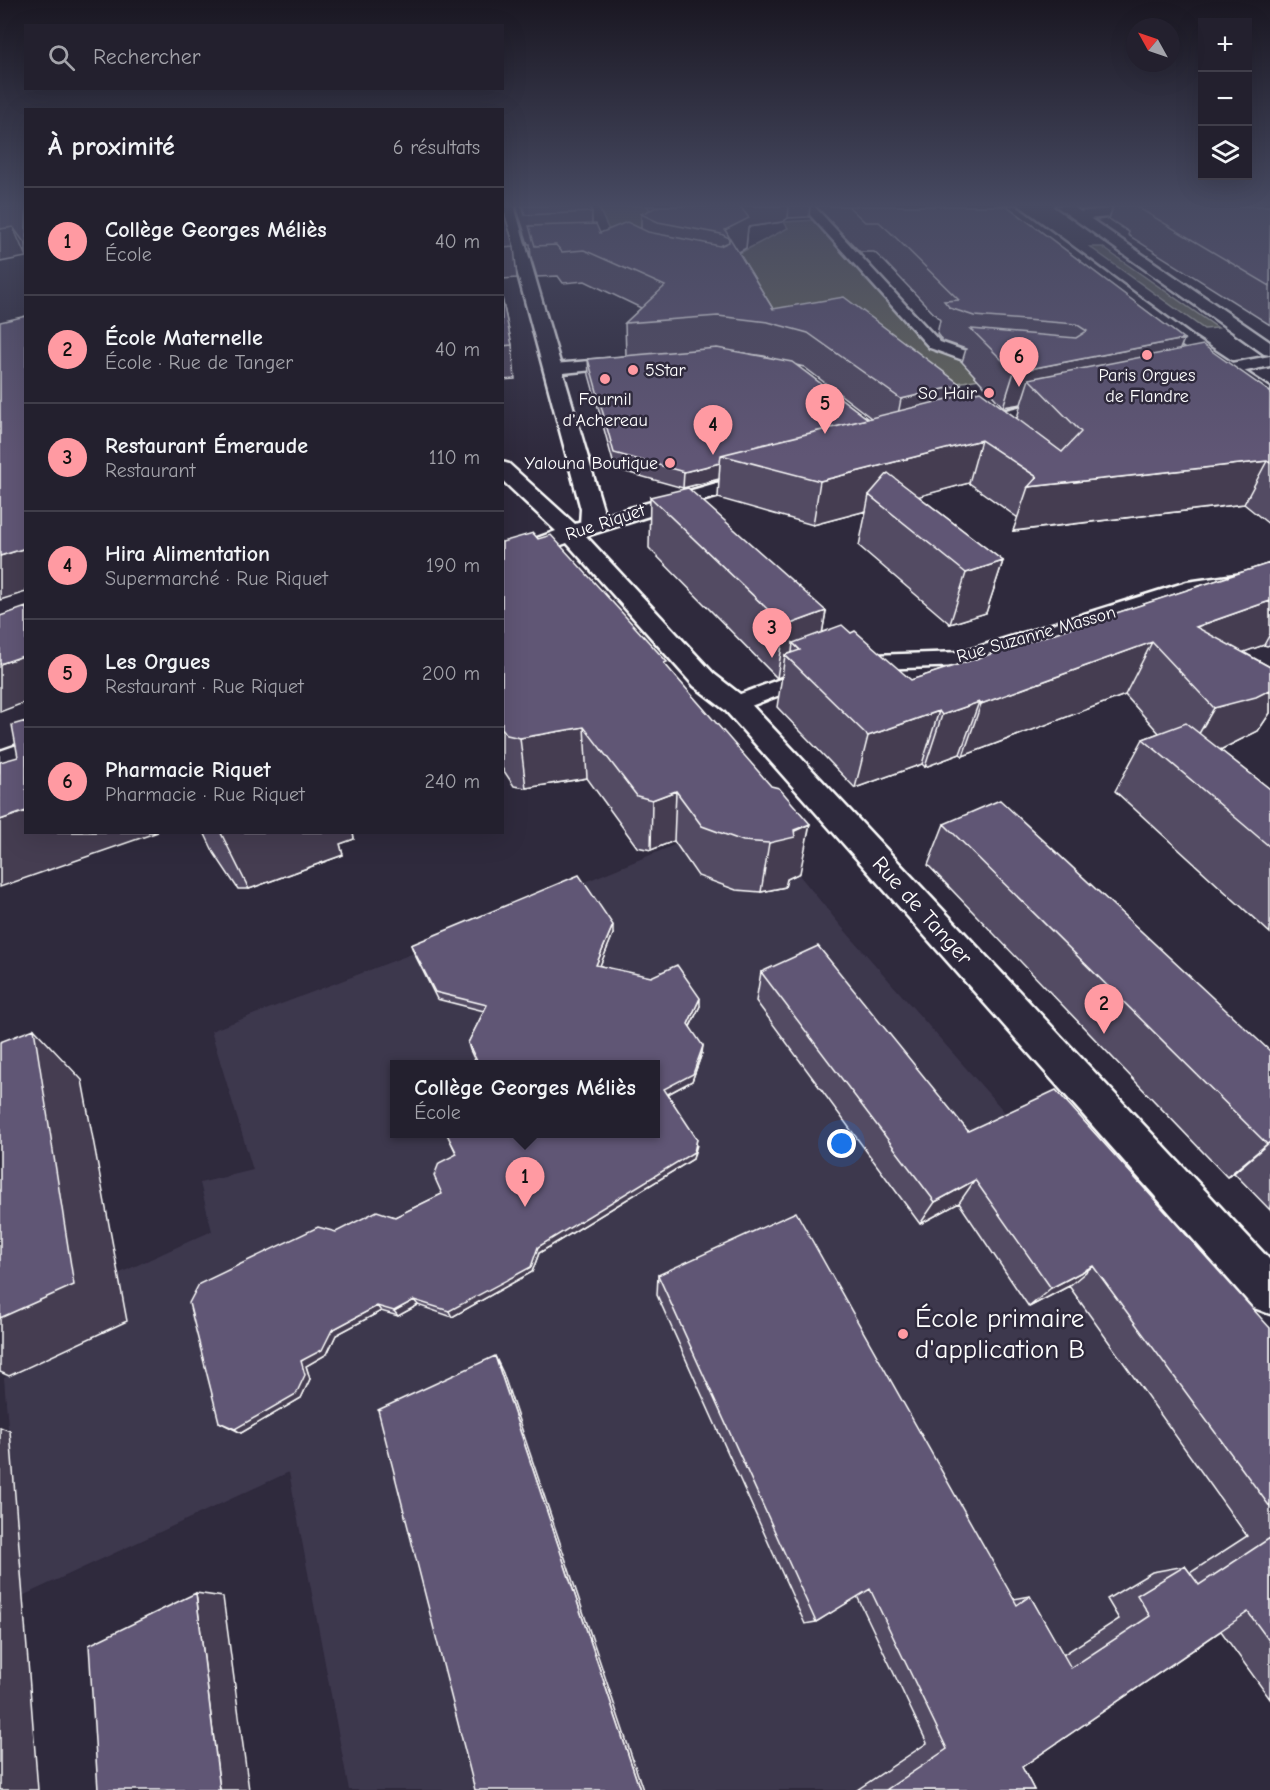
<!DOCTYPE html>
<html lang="fr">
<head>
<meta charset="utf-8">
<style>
	body { margin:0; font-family:"Comic Neue",sans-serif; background:#2f2d3a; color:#f1f3f6 }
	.controls { position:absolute; right:18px; top:18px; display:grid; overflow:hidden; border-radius:0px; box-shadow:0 6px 24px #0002 }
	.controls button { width:54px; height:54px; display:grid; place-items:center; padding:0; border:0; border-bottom:2px solid #403e4a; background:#23202e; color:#f1f3f6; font:30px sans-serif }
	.compass { position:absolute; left:1126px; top:18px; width:54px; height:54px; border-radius:50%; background:#23202e; box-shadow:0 6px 24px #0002; rotate:310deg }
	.you { position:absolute; left:842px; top:1144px; width:21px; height:21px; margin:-15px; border:4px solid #fff; border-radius:50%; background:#1a73e8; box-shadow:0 0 0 9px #1a73e833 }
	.badge { display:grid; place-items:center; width:39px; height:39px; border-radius:50%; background:#ff9aa2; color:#111; font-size:20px; font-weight:700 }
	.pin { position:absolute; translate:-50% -50px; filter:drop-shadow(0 2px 3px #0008) }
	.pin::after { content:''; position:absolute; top:32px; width:21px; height:18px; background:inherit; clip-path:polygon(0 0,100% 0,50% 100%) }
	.popup { position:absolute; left:390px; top:1060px; width:270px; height:78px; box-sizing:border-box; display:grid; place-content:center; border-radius:0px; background:#23202e; filter:drop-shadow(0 2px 4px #0005); font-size:20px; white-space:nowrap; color:#a3a3aa }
	.popup b { font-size:22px; color:#f1f3f6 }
	.popup::after { content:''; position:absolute; left:50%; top:100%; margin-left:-12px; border:12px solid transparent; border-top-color:#23202e }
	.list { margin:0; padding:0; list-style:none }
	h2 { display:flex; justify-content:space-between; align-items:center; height:78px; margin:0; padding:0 24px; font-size:26px }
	h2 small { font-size:20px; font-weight:400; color:#a3a3aa }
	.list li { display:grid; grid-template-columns:39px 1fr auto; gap:18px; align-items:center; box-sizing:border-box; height:108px; padding:0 24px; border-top:2px solid #403e4a }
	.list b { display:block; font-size:22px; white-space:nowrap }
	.list p { margin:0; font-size:20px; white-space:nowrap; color:#a3a3aa }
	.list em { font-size:20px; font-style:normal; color:#a3a3aa }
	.icon { flex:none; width:33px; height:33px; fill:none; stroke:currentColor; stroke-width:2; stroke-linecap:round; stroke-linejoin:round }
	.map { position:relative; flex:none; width:1270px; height:1790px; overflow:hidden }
	.search { position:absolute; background:#23202e; box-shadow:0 6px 24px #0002; left:24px; top:24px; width:480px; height:66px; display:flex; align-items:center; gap:15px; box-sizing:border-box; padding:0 21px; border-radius:0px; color:#a3a3aa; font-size:22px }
	.panel { position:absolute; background:#23202e; box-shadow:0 6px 24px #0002; left:24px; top:108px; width:480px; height:726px; border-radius:0px }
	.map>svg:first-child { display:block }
	.built { fill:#3e384e; fill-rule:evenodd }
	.green { fill:#676b5d; stroke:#b3b5ae; stroke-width:1.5 }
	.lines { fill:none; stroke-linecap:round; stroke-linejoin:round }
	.pedestrian-casing { stroke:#fff; stroke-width:5 }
	.minor-casing { stroke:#fff; stroke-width:5 }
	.tertiary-casing { stroke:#fff; stroke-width:5 }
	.primary-casing { stroke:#fff; stroke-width:5 }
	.pedestrian { fill:#2f2a3d; fill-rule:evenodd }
	.minor { fill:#2f2a3d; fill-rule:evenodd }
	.tertiary { fill:#2f2a3d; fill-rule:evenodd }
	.primary { fill:#2f2a3d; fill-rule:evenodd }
	.wall { fill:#534b64; stroke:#fff; stroke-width:1.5; fill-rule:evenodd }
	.shaded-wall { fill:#443d51; stroke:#fff; stroke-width:1.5 }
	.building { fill:#615774; stroke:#fff; stroke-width:1.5 }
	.poi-dot { fill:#ff9aa2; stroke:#2f2a3d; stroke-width:2 }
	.labels { text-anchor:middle; stroke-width:5; stroke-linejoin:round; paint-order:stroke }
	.far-poi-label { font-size:18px; fill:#fff; stroke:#2f2a3d }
	.far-street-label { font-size:18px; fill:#fff; stroke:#2f2a3d }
	.street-label { font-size:22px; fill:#fff; stroke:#2f2a3d }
	.near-poi-label { font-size:27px; fill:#fff; stroke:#2f2a3d; text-anchor:start }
</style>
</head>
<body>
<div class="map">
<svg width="1270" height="1790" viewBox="0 0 1270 1790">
	<rect width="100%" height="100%" fill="#2f2a3d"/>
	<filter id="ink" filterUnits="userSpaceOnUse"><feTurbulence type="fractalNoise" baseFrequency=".0167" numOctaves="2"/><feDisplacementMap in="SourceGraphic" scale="12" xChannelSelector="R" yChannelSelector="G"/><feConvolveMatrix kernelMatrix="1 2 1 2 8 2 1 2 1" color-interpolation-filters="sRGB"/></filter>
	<g filter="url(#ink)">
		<!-- built -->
		<path class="built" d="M 749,814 L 840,925 L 1016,1125 L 1270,1575 L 953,1790 L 349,1790 L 289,1472 L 22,1596 L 4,1378 L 127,1321 L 118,1274 L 212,1231 L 200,1183 L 253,1170 L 211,1031 L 414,953 ZM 394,1064 L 656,1064 L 656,1134 L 394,1134 Z"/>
		<!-- green -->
		<path class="green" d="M 598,206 L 648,206 L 662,232 L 611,235 Z
			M 815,220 L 942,343 L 962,351 L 1017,347 L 1040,368 L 924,389 L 804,331 L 663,258 L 738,254 L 788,228 L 784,222 Z
			M 1090,247 L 1102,247 L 1218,328 L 1204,329 Z"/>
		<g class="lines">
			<defs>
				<path id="pedestrian" d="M 802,206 L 814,206 L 940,342 L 965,351 L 1008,356 L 1011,359 L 1008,362 L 963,360 L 930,348 Z
					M 1145,206 L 1186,206 L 1180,210 L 1077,220 L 1071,216 L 1077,212 Z
					M 628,358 L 634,360 L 636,363 L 634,366 L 553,374 L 545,369 L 553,364 Z
					M 1270,570 L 1270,582 L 1197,592 L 964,666 L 845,670 L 743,709 L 735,712 L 727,709 L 723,704 L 727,699 L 842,656 L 962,652 L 1187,582 Z"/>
				<path id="minor" d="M 502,206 L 514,206 L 603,509 L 602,525 L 599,530 L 591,532 L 583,530 L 580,525 L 581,509 L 502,215 Z"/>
				<path id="tertiary" d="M 1270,356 L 1270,366 L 1193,382 L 1186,380 L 1184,376 L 1186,372 L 1193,370 Z
					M 1064,396 L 1071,398 L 1074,402 L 1071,406 L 968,431 L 961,429 L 958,425 L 961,421 Z
					M 502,462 L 509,464 L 575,524 L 720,482 L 761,472 L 769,473 L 772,478 L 769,483 L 671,509 L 586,536 L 714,674 L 745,698 L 1270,1260 L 1270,1314 L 1254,1308 L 725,710 L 694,686 L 567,543 L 502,566 L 502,551 L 556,531 L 502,480 Z
					M 26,742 L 26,763 L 0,772 L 0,751 Z"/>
				<path id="primary" d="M 1000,206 L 1016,206 L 1193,337 L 1270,388 L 1270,403 L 1263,401 L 1181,345 Z
					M 1056,206 L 1072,206 L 1270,342 L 1270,355 L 1264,354 Z"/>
			</defs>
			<!-- pedestrian casing -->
			<use href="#pedestrian" class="pedestrian-casing"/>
			<!-- minor casing -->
			<use href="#minor" class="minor-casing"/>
			<!-- tertiary casing -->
			<use href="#tertiary" class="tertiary-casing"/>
			<!-- primary casing -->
			<use href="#primary" class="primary-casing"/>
			<!-- pedestrian -->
			<use href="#pedestrian" class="pedestrian"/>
			<!-- minor -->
			<use href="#minor" class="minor"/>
			<!-- tertiary -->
			<use href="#tertiary" class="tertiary"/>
			<!-- primary -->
			<use href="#primary" class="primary"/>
		</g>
		<!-- wall -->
		<path class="wall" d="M 0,206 L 26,206 L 26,257 Z
			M 502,206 L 514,247 L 517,278 L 502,279 Z
			M 516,206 L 589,206 L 592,212 L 592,224 L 600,233 L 641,228 L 641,214 L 650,210 L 647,206 L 810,206 L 809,217 L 788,218 L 782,222 L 748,227 L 746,248 L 739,253 L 773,309 L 961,385 L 958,397 L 1017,418 L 1021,404 L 1003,407 L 962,362 L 966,349 L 943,341 L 937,334 L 940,320 L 885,262 L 874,252 L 860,252 L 816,206 L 1007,206 L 1184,339 L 1180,350 L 1270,392 L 1270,525 L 1244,504 L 1013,531 L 1018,518 L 969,483 L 918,496 L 1003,561 L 986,613 L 950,624 L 859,546 L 866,511 L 813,525 L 718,498 L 719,479 L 683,488 L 615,469 L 589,375 L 588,359 L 626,356 L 625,323 L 641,308 L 585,281 L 563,283 L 558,276 L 537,277 L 531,257 L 530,244 L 528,244 ZM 736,352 L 764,356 L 775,359 ZM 796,365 L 804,367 L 871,418 L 868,419 Z
			M 1089,206 L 1270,206 L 1270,325 L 1128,235 L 1129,232 L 1109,219 L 1113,207 L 1093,208 Z
			M 502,298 L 512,345 L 515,379 L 502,380 Z
			M 650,497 L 826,611 L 822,633 L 851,633 L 911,680 L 1270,563 L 1270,645 L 1267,646 L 1264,645 L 1243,652 L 1270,667 L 1270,713 L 1258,731 L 1220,750 L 1270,789 L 1270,933 L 1115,791 L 1143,739 L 1159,733 L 1125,695 L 963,756 L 960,754 L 925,767 L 922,764 L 855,788 L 777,707 L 782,676 L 777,678 L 649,548 Z
			M 502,542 L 666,666 L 800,873 L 787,879 L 785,887 L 761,892 L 736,890 L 698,876 L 674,841 L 651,850 L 637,847 L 587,778 L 526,788 L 514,786 L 502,768 Z
			M 944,824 L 1270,1051 L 1270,1210 L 1234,1173 L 1227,1177 L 928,865 Z
			M 204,832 L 353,832 L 354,839 L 340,844 L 343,855 L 249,889 L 238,889 L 214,853 Z
			M 613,934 L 600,965 L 700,1006 L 690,1027 L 702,1053 L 692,1081 L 668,1094 L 697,1145 L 693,1159 L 539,1253 L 532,1272 L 452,1317 L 418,1305 L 398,1316 L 381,1311 L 336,1335 L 327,1354 L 306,1366 L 310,1379 L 301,1398 L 241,1433 L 219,1422 L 336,1232 L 395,1217 L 442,1194 L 457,1155 L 447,1134 L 656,1065 L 477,1065 L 470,1050 L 468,1043 L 484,1011 L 437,999 L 414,953 L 411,945 Z
			M 761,972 L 968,1131 L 1270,1328 L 1270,1699 L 1221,1631 L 1022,1767 L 1034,1790 L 857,1790 L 927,1743 L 857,1596 L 816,1622 L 805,1624 L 657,1295 L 658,1275 L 1014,1599 L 1030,1596 L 1063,1655 L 1119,1619 L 1107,1599 L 1152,1572 L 1185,1566 L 1190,1573 L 1247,1536 L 1069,1286 L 1029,1307 L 959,1203 L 920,1224 L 756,1001 Z"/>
		<!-- shaded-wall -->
		<path class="shaded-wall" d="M 735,206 L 789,206 L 788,218 L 782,222 L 748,227 L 746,248 L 728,258 L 729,238 L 725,230 Z
			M 1094,206 L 1113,206 L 1093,208 Z
			M 13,227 L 26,257 L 0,262 L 0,229 Z
			M 1184,339 L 1170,373 L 1029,379 L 1021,404 L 1003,407 L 1014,372 Z
			M 961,385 L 952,420 L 894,435 L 901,399 Z
			M 981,440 L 969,483 L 883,506 L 869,495 L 866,511 L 813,525 L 820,481 Z
			M 1267,461 L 1244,504 L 1013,531 L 1028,487 Z
			M 720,463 L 719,479 L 683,488 L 684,472 Z
			M 26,548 L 26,592 L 0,600 L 0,556 Z
			M 1003,561 L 986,613 L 950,624 L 966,573 Z
			M 1270,601 L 1270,634 L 1264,645 L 1182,674 L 1196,627 Z
			M 826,611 L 817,663 L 800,650 L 793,643 L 791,661 L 785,655 L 782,676 L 777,678 L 785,626 Z
			M 1152,642 L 1125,695 L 963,756 L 981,704 Z
			M 26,655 L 26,702 L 0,712 L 0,664 Z
			M 1270,690 L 1270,713 L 1258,731 L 1222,749 L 1183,761 L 1214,708 Z
			M 979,702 L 960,754 L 925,767 L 942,715 Z
			M 939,711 L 922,764 L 855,788 L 868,736 Z
			M 584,727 L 587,778 L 526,788 L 520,738 Z
			M 676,791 L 674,841 L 651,850 L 652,800 Z
			M 26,811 L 26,832 L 158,832 L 0,887 L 0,820 Z
			M 810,824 L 800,873 L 787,879 L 785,887 L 761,892 L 769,843 Z
			M 223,832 L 353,832 L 354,839 L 340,844 L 343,855 L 249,889 L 221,833 Z
			M 613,925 L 613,934 L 597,973 L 596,965 Z
			M 700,998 L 700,1006 L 687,1032 L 688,1024 Z
			M 34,1029 L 82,1080 L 127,1321 L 9,1376 L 0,1372 L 0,1318 Z
			M 703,1046 L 702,1053 L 692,1081 L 664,1096 L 664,1089 Z
			M 697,1139 L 693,1159 L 539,1253 L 532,1272 L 452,1317 L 449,1311 L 538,1247 Z
			M 1270,1142 L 1234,1173 L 1227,1177 L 1267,1144 Z
			M 975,1180 L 959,1203 L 920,1224 L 935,1202 Z
			M 1093,1266 L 1069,1286 L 1029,1307 L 1051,1288 Z
			M 414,1300 L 418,1305 L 398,1316 L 394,1311 Z
			M 377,1306 L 381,1311 L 336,1335 L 327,1354 L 306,1366 L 310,1379 L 301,1398 L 241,1433 L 235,1429 L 332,1330 Z
			M 495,1356 L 503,1373 L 643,1790 L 640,1790 Z
			M 0,1427 L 10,1431 L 38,1790 L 0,1790 Z
			M 196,1593 L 223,1597 L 249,1790 L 220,1790 Z"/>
		<!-- building -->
		<path class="building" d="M 0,206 L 26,206 L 26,245 L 13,227 L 0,229 Z
			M 502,206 L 514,247 L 502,248 Z
			M 523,206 L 589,206 L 592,212 L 525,215 Z
			M 659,206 L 740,206 L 749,218 L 725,230 L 773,309 L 844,297 L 961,385 L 901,399 L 808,333 L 768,322 L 718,316 L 625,323 L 665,286 L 584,250 L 562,252 L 556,245 L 535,246 L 529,226 L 596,224 L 600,233 L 627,222 L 648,232 L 720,246 L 729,242 L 729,238 L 721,234 L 658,222 L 641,214 Z
			M 848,206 L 1007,206 L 1184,339 L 1014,372 L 971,329 L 1076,338 L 1087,331 L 1076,324 L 974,316 L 950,308 L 944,301 L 959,300 L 890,232 L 879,222 L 865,222 Z
			M 1139,206 L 1270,206 L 1270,286 L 1137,207 L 1141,207 Z
			M 502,298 L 512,345 L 502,346 Z
			M 26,316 L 26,548 L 0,556 L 0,322 Z
			M 1203,345 L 1270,392 L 1270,463 L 1267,461 L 1028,487 L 1037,477 L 981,440 L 820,481 L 721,455 L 980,391 L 1062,452 L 1081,432 L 1029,379 Z
			M 717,348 L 792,362 L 868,419 L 721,455 L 720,463 L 684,472 L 614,453 L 588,359 Z
			M 888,473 L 1003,561 L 966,573 L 869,495 Z
			M 688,488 L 826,611 L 785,626 L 650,497 Z
			M 533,533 L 538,539 L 551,535 L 667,662 L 664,663 L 771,786 L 779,788 L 810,824 L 794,830 L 795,837 L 769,843 L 743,841 L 702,826 L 676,791 L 652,800 L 637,796 L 584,727 L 520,738 L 507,735 L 502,728 L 502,542 Z
			M 1270,563 L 1270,601 L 1196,627 L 1270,667 L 1270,690 L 1256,697 L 1214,708 L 1152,642 L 981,704 L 979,702 L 942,715 L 939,711 L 868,736 L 785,655 L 800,650 L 793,643 L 842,625 L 851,633 L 855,631 L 911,680 Z
			M 26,607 L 26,655 L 0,664 L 0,616 Z
			M 26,721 L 26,811 L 0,820 L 0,762 L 18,757 L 12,725 Z
			M 1186,723 L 1270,789 L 1270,847 L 1143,739 Z
			M 1000,800 L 1270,1051 L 1270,1142 L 1267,1144 L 944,824 Z
			M 579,875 L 613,925 L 596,965 L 651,977 L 677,965 L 700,998 L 688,1024 L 703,1046 L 693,1074 L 664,1089 L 697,1139 L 694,1152 L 538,1247 L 531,1267 L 449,1311 L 414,1300 L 394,1311 L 377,1306 L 332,1330 L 322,1350 L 301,1361 L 305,1375 L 296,1394 L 235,1429 L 219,1422 L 189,1303 L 199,1284 L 318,1227 L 336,1232 L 377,1211 L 395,1217 L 442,1194 L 434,1176 L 439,1163 L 457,1154 L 447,1134 L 656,1134 L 656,1065 L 479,1065 L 468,1043 L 487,1005 L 435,992 L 411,945 Z
			M 818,946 L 968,1131 L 1056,1090 L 1270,1328 L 1270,1507 L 1093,1266 L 1051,1288 L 975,1180 L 935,1202 L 761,972 Z
			M 34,1029 L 74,1285 L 0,1318 L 0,1042 Z
			M 796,1212 L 1017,1605 L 1030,1596 L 1071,1668 L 1150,1616 L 1137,1595 L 1185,1566 L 1199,1585 L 1270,1538 L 1270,1642 L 1248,1612 L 1022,1767 L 1034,1790 L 886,1790 L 947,1749 L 870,1589 L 816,1622 L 658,1275 Z
			M 495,1356 L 640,1790 L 475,1790 L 378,1410 Z
			M 196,1593 L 220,1790 L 98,1790 L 89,1645 Z"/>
	</g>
	<!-- sky -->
	<linearGradient id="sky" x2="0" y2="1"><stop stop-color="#1a1722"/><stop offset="0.45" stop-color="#474a62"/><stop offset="1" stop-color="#474a62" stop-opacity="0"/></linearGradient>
	<rect width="1270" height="456" fill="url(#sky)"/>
	<!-- markers -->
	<g class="poi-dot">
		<circle cx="1147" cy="355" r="6"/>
		<circle cx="633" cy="370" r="6"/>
		<circle cx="605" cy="379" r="6"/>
		<circle cx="989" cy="393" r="6"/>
		<circle cx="670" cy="463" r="6"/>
		<circle cx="903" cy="1334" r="6"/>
	</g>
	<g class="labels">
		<!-- far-poi labels -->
		<g class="far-poi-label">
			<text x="645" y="376" text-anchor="start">5Star</text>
			<text x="1147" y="381">Paris Orgues<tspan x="1147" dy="21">de Flandre</tspan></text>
			<text x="977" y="399" text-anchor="end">So Hair</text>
			<text x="605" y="405">Fournil<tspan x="605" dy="21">d'Achereau</tspan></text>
			<text x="658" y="469" text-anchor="end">Yalouna Boutique</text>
		</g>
		<!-- far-street labels -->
		<g class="far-street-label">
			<text transform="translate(605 522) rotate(-18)" y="6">Rue Riquet</text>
			<text transform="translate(1036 634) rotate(-16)" y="6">Rue Suzanne Masson</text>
		</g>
		<!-- street labels -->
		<g class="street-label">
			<text transform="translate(923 910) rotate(48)" y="8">Rue de Tanger</text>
		</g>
		<!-- near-poi labels -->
		<g class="near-poi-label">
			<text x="915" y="1327">École primaire<tspan x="915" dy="31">d'application B</tspan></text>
		</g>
	</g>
</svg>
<div class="controls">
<button>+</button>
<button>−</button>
<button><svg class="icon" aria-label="layers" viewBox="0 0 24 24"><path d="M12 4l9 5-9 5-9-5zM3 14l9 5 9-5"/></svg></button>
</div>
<svg class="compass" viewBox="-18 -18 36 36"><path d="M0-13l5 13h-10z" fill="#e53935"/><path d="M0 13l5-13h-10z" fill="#a3a3aa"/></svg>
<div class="you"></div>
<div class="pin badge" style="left:525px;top:1207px">1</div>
<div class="popup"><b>Collège Georges Méliès</b>École</div>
<div class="pin badge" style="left:1104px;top:1034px">2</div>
<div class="pin badge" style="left:772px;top:658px">3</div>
<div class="pin badge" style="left:713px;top:455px">4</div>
<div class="pin badge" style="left:825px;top:434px">5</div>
<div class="pin badge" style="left:1019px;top:387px">6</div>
<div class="search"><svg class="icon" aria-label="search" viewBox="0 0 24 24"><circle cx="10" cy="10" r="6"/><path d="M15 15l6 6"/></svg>Rechercher</div>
<section class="panel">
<h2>À proximité<small>6 résultats</small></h2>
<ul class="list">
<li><span class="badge">1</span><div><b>Collège Georges Méliès</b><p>École</p></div><em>40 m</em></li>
<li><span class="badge">2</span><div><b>École Maternelle</b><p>École · Rue de Tanger</p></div><em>40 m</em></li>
<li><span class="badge">3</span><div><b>Restaurant Émeraude</b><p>Restaurant</p></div><em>110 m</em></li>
<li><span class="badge">4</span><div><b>Hira Alimentation</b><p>Supermarché · Rue Riquet</p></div><em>190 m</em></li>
<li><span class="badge">5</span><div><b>Les Orgues</b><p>Restaurant · Rue Riquet</p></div><em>200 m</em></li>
<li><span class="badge">6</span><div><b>Pharmacie Riquet</b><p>Pharmacie · Rue Riquet</p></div><em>240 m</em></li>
</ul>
</section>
</div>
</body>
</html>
